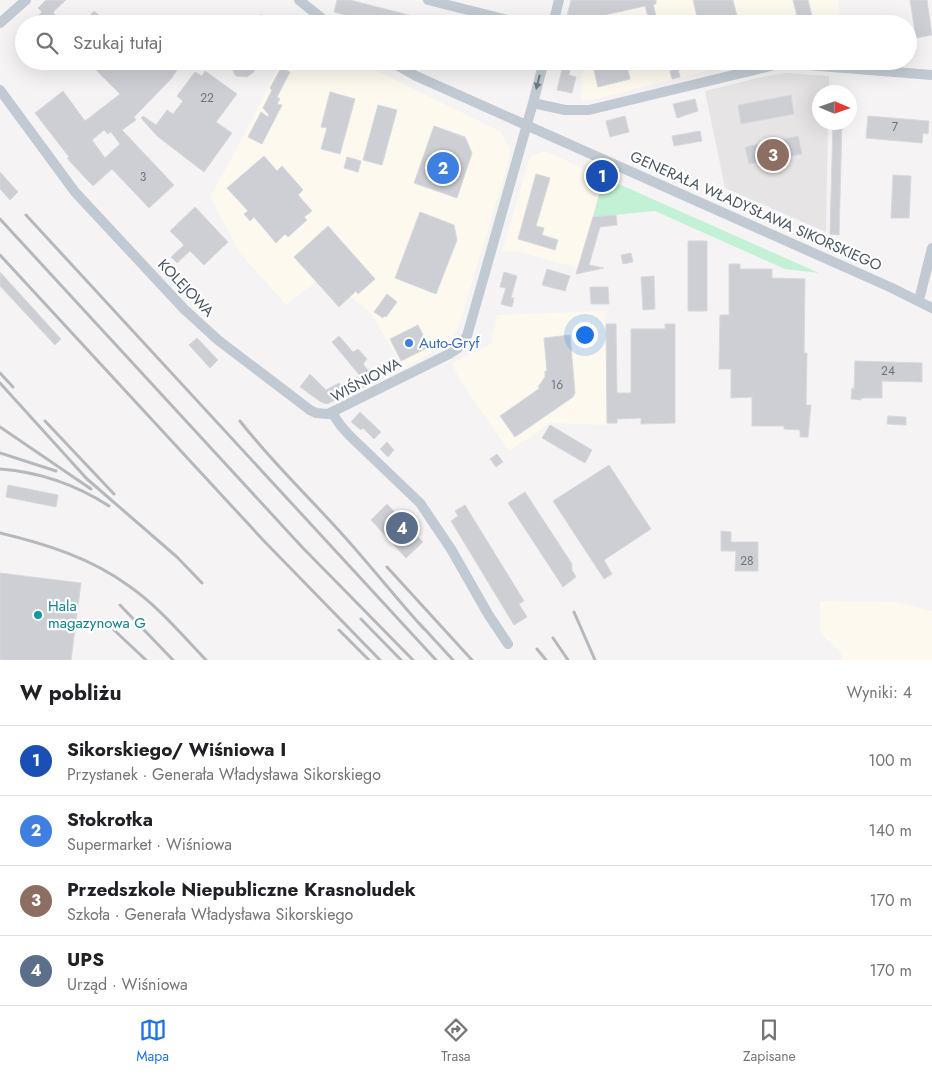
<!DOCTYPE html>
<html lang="pl">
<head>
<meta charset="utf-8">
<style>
	body { margin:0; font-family:Jost,sans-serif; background:#f6f6f6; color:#202124 }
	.compass { position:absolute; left:812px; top:85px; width:45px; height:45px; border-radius:50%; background:#fff; box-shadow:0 5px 20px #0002; rotate:92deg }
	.you { position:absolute; left:584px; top:334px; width:18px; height:18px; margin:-12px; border:4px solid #fff; border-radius:50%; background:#1a73e8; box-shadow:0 0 0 8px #1a73e833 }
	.badge { display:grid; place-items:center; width:32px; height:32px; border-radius:50%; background:#1a73e8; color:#fff; font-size:16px; font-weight:700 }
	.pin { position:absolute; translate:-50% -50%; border:2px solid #fff; box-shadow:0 1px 5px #0006 }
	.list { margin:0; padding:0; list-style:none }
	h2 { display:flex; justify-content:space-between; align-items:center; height:65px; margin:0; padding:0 20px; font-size:21px }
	h2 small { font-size:16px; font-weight:400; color:#757577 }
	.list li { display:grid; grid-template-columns:32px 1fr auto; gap:15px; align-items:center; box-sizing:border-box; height:70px; padding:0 20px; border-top:1px solid #e0e0e0 }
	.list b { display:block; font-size:19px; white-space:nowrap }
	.list p { margin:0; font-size:16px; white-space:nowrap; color:#757577 }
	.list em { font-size:16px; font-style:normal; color:#757577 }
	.icon { flex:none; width:28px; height:28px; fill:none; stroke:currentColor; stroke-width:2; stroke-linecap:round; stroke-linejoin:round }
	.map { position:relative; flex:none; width:932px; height:660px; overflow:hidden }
	.search { position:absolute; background:#fff; box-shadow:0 5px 20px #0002; left:15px; right:15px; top:15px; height:55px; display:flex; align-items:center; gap:12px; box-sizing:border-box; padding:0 18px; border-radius:28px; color:#757577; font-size:19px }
	.sheet { height:345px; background:#fff }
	nav { display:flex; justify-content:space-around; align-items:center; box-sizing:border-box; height:70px; border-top:1px solid #e0e0e0; background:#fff; font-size:14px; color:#757577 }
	nav a { display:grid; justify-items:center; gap:2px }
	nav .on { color:#1a73e8 }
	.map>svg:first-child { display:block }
	.commercial { fill:#fdf9ef }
	.education { fill:#e6e4e5 }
	.green { fill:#c3f1d5 }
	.building { fill:#cdcfd5; stroke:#d7d9de; fill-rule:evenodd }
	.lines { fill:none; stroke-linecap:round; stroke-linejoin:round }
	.minor { stroke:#c1cad2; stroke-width:10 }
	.rail { stroke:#b5b8bd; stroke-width:3 }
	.oneway { fill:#6e7983 }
	.shop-dot { fill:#3f7fe0; stroke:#fff; stroke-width:2 }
	.culture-dot { fill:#0f9aa8; stroke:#fff; stroke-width:2 }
	.labels { text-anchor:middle; stroke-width:4.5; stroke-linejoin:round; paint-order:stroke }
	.number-label { font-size:12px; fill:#6b747e }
	.street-label { font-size:15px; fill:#4a5661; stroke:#fff }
	.shop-label { font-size:15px; fill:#366cbe; stroke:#fff; text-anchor:start }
	.culture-label { font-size:15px; fill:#0d838f; stroke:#fff; text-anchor:start }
</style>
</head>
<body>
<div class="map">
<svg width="932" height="660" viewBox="0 0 932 660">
	<rect width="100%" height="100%" fill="#f5f3f3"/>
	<!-- commercial -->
	<path class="commercial" d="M 571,0 L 838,0 L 841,24 L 590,24 L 567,17 Z
		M 281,61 L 357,61 L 501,132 L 510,150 L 509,160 L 458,329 L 445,345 L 404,368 L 369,311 L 350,297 L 328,272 L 286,305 L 240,253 L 210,197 L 244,135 Z
		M 585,61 L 746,61 L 596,99 L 581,101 L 581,78 Z
		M 542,152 L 548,152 L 587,170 L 585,179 L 601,187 L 578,268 L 515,251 L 502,252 L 528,163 L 531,156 Z
		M 605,311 L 607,425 L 550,423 L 509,451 L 459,379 L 452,363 L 492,343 L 492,332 L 495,327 L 497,315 Z
		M 820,601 L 896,602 L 932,611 L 932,660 L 841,660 L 841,653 L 820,633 Z"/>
	<!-- education -->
	<path class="education" d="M 786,73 L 829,76 L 829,92 L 820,92 L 820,122 L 828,123 L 826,232 L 725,188 L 705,91 L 766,76 Z"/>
	<!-- green -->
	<path class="green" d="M 587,170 L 819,273 L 785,269 L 655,211 L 593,217 L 601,187 L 585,179 Z"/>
	<!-- building -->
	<path class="building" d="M 46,0 L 66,0 L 53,12 L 62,24 L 29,24 L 42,12 L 38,8 Z
		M 337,0 L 350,0 L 432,21 L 432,24 L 379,24 L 334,12 Z
		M 571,0 L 656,0 L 656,4 L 653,4 L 658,24 L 650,24 L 645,6 L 582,20 L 581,24 L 565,24 Z
		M 693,0 L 733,0 L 739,24 L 699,24 Z
		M 793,0 L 808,0 L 814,24 L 799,24 Z
		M 910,0 L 927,0 L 932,35 L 916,38 Z
		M 94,11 L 100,16 L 110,24 L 82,24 Z
		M 261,14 L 272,24 L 253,24 Z
		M 87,61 L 153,61 L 161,69 L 166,61 L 183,61 L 171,79 L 134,117 L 136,120 L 122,130 L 174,185 L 149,208 L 112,169 L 93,186 L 74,166 L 67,158 L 69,157 L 35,113 L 63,91 L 85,121 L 120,94 ZM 104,130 L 108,134 L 111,132 L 120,144 L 105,158 L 92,140 Z
		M 232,61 L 255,61 L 254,72 L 247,77 L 236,76 L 233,71 Z
		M 564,61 L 572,61 L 569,75 L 576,77 L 572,93 L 557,90 Z
		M 626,62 L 630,79 L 598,87 L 594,70 Z
		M 281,68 L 290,72 L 277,97 L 280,99 L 277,104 L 282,105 L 262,144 L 248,137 L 261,112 L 268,117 L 269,115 L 263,108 L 272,90 L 270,88 Z
		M 678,69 L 680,77 L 672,79 L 670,71 Z
		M 205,71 L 237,94 L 216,122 L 232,133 L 204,172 L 157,136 L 141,118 L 143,116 L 156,125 L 167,110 L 173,114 L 183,101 L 177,96 L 195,72 L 202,76 Z
		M 330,92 L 355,99 L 340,154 L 321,149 L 327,128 L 321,127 Z
		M 791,95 L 794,114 L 741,124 L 738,105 Z
		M 695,99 L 698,111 L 677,118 L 673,104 Z
		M 378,105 L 397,110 L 382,165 L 363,160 Z
		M 625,116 L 629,132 L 610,137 L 606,121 Z
		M 868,116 L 929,121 L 928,134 L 923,133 L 922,143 L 866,138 Z
		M 833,122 L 842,122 L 839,235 L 830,234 Z
		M 434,126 L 465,137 L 472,153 L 457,198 L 414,183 Z
		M 700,131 L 702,141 L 674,146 L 672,136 Z
		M 798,136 L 802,154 L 749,164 L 745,147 Z
		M 264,156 L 277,171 L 282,166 L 303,190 L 298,195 L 312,211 L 304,217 L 307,220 L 288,237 L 285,234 L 276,243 L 254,217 L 250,221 L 244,214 L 248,211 L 227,188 Z
		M 347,157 L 361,161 L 358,172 L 344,168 Z
		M 0,172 L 18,192 L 10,200 L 0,189 Z
		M 536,174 L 550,178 L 536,226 L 544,228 L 542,235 L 558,240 L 555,250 L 518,239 Z
		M 893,175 L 911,176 L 909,218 L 891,218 Z
		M 195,207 L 228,242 L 204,265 L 190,251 L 177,263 L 171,257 L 184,245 L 170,231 Z
		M 420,212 L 454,225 L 457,240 L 436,294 L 395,278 Z
		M 616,215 L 617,225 L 600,227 L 589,265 L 604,268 L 576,274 L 593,217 Z
		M 328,226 L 375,279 L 358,294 L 356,291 L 339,307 L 294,257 Z
		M 688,241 L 707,241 L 707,311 L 688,311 Z
		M 631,253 L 633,262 L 623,264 L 621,255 Z
		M 729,264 L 740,264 L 740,269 L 772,269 L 772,278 L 805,279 L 804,353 L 807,353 L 806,405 L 811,405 L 808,437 L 800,437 L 800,430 L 784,429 L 784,426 L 752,426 L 752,397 L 731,398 L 731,369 L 719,369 L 720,315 L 729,315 Z
		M 547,269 L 570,276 L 565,291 L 542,285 Z
		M 0,272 L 61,339 L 55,345 L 0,286 Z
		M 504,272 L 517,276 L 511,298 L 514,298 L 512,307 L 501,304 L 506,288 L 500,287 Z
		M 654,276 L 655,309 L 643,310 L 641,277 Z
		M 590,287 L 608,287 L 609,304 L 591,304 Z
		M 387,294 L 397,302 L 386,317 L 384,316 L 383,318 L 374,312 Z
		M 606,324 L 616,324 L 617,393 L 631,393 L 631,329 L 665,329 L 665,324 L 675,324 L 675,423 L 641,424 L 641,418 L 617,419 L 617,423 L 607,423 Z
		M 418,325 L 429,347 L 401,361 L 390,339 Z
		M 570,335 L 575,393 L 573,397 L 515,437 L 500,416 L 540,388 L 538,387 L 545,377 L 545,371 L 547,371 L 544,338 Z
		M 339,336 L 353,352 L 358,349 L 367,359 L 363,364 L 375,379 L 368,385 L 327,404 L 321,402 L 300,387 L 310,374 L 326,390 L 339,383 L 341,386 L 361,377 L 332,342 Z
		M 197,338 L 218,360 L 210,368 L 189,345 Z
		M 855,361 L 922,363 L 922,382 L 882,381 L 882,398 L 861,398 L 861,400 L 851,399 L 852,388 L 854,389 Z
		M 360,412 L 381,432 L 374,439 L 363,428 L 361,430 L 351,422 Z
		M 888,416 L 906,417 L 906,425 L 887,424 Z
		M 550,425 L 592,450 L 585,463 L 542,438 Z
		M 387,442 L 394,450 L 388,457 L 380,449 Z
		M 497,454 L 503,462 L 496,467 L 490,459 Z
		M 609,465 L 651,529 L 604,560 L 612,574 L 604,579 L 553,501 Z
		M 8,485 L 58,495 L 56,507 L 6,497 Z
		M 525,492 L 572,564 L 572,570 L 576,577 L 563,587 L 508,503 Z
		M 387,504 L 423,542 L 406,558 L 371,520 Z
		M 465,505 L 524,601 L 519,604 L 527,617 L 514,625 L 451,521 L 458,516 L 455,511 Z
		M 721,531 L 731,532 L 731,542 L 758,542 L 758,571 L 735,571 L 736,551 L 721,551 Z
		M 0,573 L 81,583 L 71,660 L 0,660 Z"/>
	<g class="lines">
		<!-- minor -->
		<path class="minor" d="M 299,0 L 329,24
			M 428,0 L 523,24
			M 0,23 L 26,0
			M 553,24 L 559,0
			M 389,61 L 416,76 L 892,288 L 932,308
			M 0,90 L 75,192 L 184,309 L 218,340 L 310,410 L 316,413 L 328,414 L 449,354 L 458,348 L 467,336 L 533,103 L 544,61
			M 533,103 L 565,110 L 589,110 L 779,64 L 795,64 L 932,75
			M 920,296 L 932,248
			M 332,413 L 341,426 L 350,436 L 420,503 L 451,549 L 488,614 L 508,644"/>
		<!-- rail -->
		<path class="rail" d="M 26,215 L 436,660
			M 0,219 L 302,547 L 413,660
			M 0,255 L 264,541 L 380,660
			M 0,373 L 13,387
			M 0,383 L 87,479 L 177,557 L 202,583
			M 45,421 L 114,494
			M 240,421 C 271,461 308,496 342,534 C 370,565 396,598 424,629
			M 0,427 L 91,489
			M 0,453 L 56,471
			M 0,469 C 39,472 75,484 109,506
			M 0,533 C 46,544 91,558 129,586 C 158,606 182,635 206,660
			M 387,567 L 472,660
			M 120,605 L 173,660
			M 574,612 L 595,660
			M 361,619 L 401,660
			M 419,623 L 453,660
			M 114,630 L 146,660
			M 339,630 L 369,660
			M 553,638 L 568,660
			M 537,649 L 546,660"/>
	</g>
	<!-- one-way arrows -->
	<defs><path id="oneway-solid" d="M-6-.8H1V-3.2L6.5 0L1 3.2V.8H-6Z" transform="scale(1.25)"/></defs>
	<use class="oneway" href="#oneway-solid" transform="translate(538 82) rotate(104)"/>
	<!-- markers -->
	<circle class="shop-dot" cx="409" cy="343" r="5"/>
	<circle class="culture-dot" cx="38" cy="615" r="5"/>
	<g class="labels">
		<!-- number labels -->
		<g class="number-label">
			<text x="207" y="102">22</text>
			<text x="895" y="131">7</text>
			<text x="143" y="181">3</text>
			<text x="888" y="375">24</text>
			<text x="557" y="389">16</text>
			<text x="747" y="565">28</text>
		</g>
		<!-- street labels -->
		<g class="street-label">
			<text transform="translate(756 211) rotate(24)" y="5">GENERAŁA WŁADYSŁAWA SIKORSKIEGO</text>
			<text transform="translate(186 288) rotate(46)" y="5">KOLEJOWA</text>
			<text transform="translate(366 380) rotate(-28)" y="5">WIŚNIOWA</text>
		</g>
		<!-- shop labels -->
		<g class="shop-label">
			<text x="419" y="348">Auto-Gryf</text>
		</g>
		<!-- culture labels -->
		<g class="culture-label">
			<text x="48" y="611">Hala<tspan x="48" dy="17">magazynowa G</tspan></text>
		</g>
	</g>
</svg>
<svg class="compass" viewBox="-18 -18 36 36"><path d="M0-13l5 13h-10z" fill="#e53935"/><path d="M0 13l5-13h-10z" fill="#757577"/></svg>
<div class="you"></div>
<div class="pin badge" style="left:602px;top:176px;background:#1a4fb4">1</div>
<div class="pin badge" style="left:443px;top:168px;background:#3f7fe0">2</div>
<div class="pin badge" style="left:773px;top:155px;background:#8d6e63">3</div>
<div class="pin badge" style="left:402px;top:528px;background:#5c6f8a">4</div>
<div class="search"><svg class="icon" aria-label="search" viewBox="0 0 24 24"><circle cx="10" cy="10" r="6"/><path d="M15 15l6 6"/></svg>Szukaj tutaj</div>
</div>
<section class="sheet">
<h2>W pobliżu<small>Wyniki: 4</small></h2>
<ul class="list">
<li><span class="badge" style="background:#1a4fb4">1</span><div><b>Sikorskiego/ Wiśniowa I</b><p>Przystanek · Generała Władysława Sikorskiego</p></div><em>100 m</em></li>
<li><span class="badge" style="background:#3f7fe0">2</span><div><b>Stokrotka</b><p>Supermarket · Wiśniowa</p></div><em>140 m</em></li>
<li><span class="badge" style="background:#8d6e63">3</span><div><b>Przedszkole Niepubliczne Krasnoludek</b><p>Szkoła · Generała Władysława Sikorskiego</p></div><em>170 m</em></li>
<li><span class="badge" style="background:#5c6f8a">4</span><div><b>UPS</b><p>Urząd · Wiśniowa</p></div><em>170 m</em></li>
</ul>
</section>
<nav>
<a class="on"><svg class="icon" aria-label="map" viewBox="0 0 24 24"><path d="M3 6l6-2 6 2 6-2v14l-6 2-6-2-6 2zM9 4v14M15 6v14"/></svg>Mapa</a>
<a><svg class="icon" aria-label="directions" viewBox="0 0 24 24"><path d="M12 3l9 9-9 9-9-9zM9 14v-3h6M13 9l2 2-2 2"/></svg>Trasa</a>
<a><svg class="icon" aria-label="saved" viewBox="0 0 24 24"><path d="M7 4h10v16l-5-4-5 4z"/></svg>Zapisane</a>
</nav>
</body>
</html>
